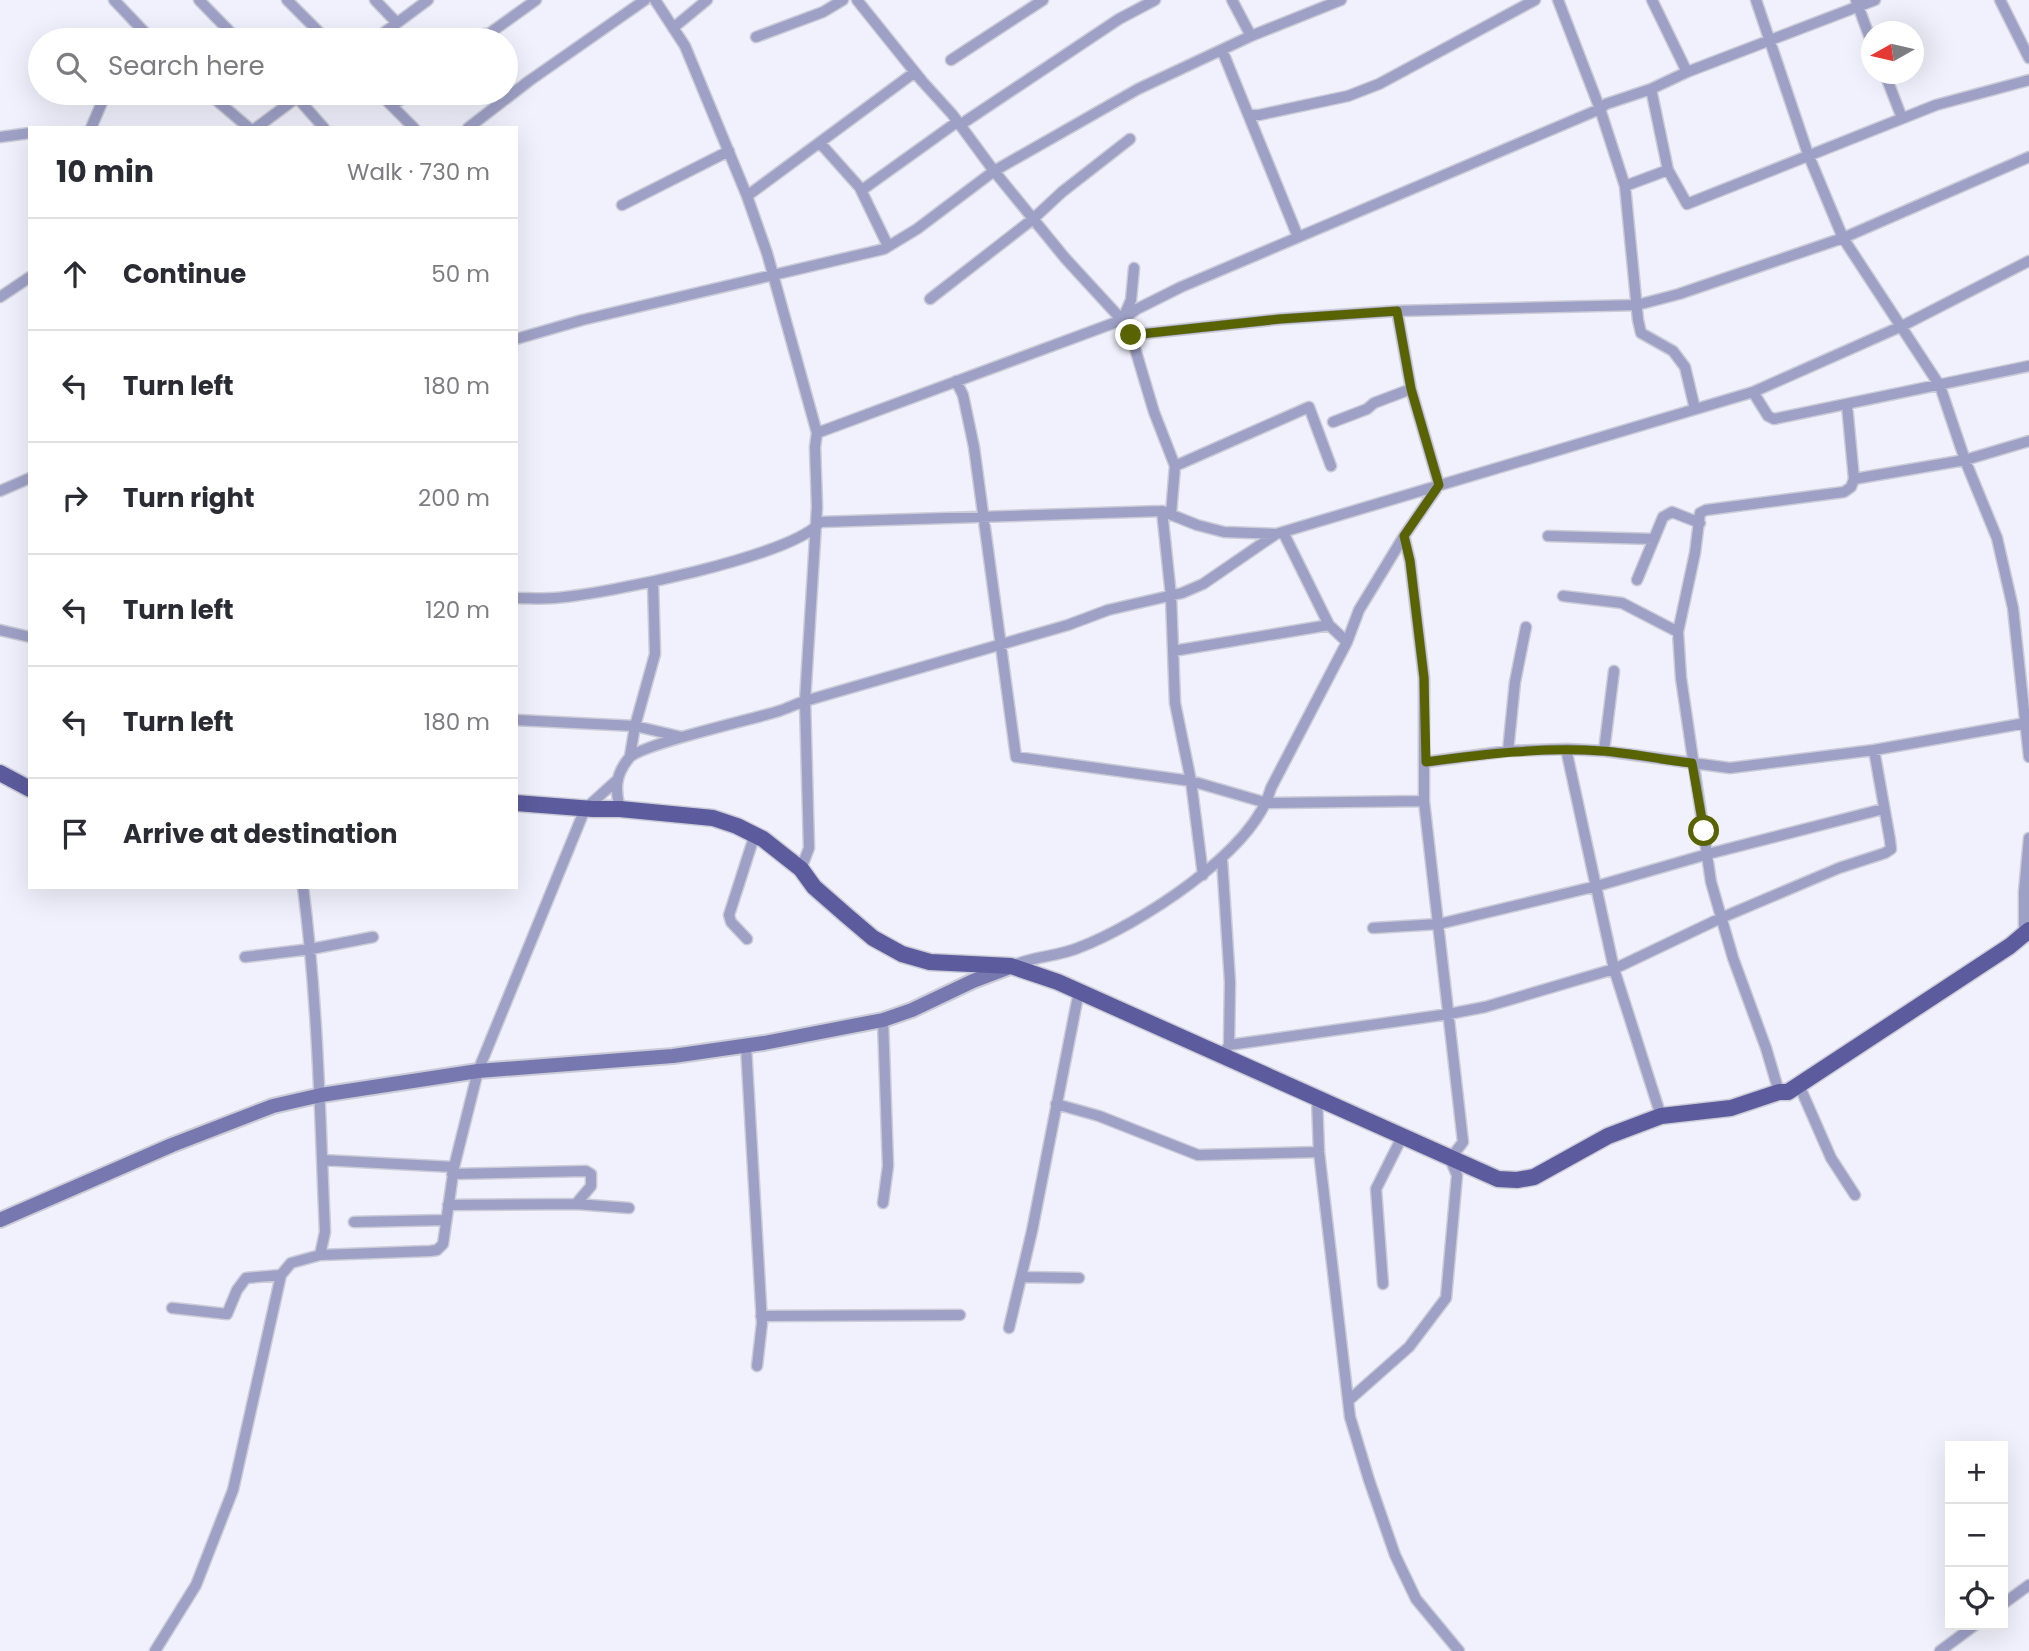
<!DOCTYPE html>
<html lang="en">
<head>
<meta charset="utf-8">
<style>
	body { margin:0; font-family:Poppins,sans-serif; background:#f2f2f3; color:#2b2b33 }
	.controls { position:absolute; right:21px; bottom:21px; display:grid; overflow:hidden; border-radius:0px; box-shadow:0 7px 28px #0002 }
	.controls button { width:63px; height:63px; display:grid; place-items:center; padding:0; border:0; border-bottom:2px solid #e1e1e2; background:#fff; color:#2b2b33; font:35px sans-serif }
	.compass { position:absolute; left:1861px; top:21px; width:63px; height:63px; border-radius:50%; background:#fff; box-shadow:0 7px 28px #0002; rotate:262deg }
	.stop { position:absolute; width:21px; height:21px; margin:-16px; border:5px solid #596301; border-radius:50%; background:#fff }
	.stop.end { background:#596301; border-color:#fff; box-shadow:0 2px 7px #0008 }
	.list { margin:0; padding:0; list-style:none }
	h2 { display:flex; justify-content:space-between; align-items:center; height:91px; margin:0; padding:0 28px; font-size:30px }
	h2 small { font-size:23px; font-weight:400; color:#7c7c81 }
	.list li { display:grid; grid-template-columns:46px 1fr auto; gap:21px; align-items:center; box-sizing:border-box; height:112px; padding:0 28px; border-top:2px solid #e1e1e2 }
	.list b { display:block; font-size:26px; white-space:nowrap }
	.list em { font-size:23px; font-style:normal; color:#7c7c81 }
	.icon { flex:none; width:38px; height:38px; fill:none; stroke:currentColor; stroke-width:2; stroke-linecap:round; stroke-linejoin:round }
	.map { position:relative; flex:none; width:2029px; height:1651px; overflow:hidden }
	.search { position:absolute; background:#fff; box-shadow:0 7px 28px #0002; left:28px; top:28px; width:490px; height:77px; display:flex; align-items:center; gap:18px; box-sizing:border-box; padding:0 24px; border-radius:38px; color:#7c7c81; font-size:26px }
	.panel { position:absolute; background:#fff; box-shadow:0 7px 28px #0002; left:28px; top:126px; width:490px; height:763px; border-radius:0px }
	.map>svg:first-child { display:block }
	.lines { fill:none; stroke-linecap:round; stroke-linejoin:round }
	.street-casing { stroke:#cbccd7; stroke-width:13 }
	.secondary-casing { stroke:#cbccd7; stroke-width:18 }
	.primary-casing { stroke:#cbccd7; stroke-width:19 }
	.street { stroke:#9ea0c6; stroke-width:10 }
	.secondary { stroke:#7778af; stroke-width:14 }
	.primary { stroke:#5c5b9d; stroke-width:16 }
	.route { stroke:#596301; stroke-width:9 }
</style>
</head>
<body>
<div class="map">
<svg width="2029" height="1651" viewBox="0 0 2029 1651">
	<rect width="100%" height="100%" fill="#f0f1fc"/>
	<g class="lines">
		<defs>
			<path id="street" d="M 114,0 L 152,40
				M 199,0 L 238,40
				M 287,0 L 327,40
				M 375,0 L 397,23
				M 655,0 L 685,46 L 747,196 L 767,253 L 817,433 L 815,447 L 817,507 L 805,701 L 809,848 L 801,869
				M 857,0 L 922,81 L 952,114 L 994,171 L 1065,258 L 1122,320 L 1131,335 L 1154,412 L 1175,466 L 1171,514
				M 1232,0 L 1251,36
				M 1558,0 L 1600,109 L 1625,186 L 1638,320 L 1641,333 L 1673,351 L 1685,367 L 1695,409
				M 1652,0 L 1687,72
				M 1756,0 L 1808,154 L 1843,238 L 1940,386 L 1965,460 L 1997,538 L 2013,608 L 2029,757
				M 1856,0 L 1871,41
				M 2000,0 L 2029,58
				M 673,28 L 707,0
				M 756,37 L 823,12 L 843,0
				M 374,40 L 428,0
				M 465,40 L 485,34
				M 480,40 L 536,0
				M 1222,50 L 1298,237
				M 951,60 L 1043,0
				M 1885,74 L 1902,118
				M 1651,89 L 1668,170 L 1687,204 L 1936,105 L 2029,80
				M 208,93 L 249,128
				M 379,93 L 414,128
				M 294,94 L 324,128
				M 392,106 L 409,93
				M 1250,115 L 1259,115 L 1348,96 L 1379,84 L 1535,0
				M 960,125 L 1119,19 L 1155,0
				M 91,128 L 106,93
				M 256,128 L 303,93
				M 468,128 L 529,81 L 645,0
				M 0,137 L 30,133
				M 820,143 L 862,190 L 957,122
				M 1625,186 L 1668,170
				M 860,188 L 888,246
				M 747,196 L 915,72
				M 622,205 L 729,151
				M 0,297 L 30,277
				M 930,299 L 1033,219 L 1062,192 L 1130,139
				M 1124,316 L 1131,300 L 1134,268
				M 1131,335 L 1280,319 L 1397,311 L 1637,305 L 1679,294 L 1843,238 L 2029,157
				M 516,339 L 582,320 L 884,249 L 917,229 L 994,171 L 1138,89 L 1251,36 L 1341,0
				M 956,381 L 963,395 L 974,447 L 1016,757 L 1191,781 L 1267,803 L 1424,801
				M 1753,392 L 1768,416 L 1774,419 L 2029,366
				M 1333,422 L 1367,409 L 1374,403 L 1411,389
				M 817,433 L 1122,320 L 1137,309 L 1181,287 L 1600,109 L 1606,104 L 1651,89 L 1687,72 L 1875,0
				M 1175,466 L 1309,407 L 1331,466
				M 1854,479 L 1965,460 L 2029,441
				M 0,491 L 30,478
				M 1162,511 L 1171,596 L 1175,703 L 1191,781 L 1203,875
				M 1283,532 L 1329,625 L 1347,642
				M 1548,536 L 1654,539
				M 1637,580 L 1663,517 L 1672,512 L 1700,523
				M 1563,596 L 1622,603 L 1678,632
				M 516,598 C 529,598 542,599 554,598 C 601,595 795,556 820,522 L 1162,511 L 1197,525 L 1224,532 L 1276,534
				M 0,630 L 30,637
				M 1173,651 L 1329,625
				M 516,720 L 635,726 L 682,737
				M 1566,749 L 1614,969 L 1661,1116
				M 1508,751 L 1515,682 L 1526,627
				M 1604,751 L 1614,671
				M 630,756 L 635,726 L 655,654 L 653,582
				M 1426,762 L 1508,751 L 1566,749 L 1604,751 L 1730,768 L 1874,750 L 2026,723
				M 620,809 C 615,789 615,775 629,758 C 641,744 754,719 779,711 C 788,708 796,704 805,701 L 1068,625 L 1108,610 L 1182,593 L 1203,584 L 1276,534 L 1753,392 L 1902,326 L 2029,261
				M 1222,859 L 1230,982 L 1229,1045
				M 1373,928 L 1439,924 L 1597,886 L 1708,854 L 1883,809
				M 2020,934 L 2024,930 L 2024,892 L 2029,838
				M 747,939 L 731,922 L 729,915 L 755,834
				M 245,957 L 311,949 L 373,937
				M 1012,966 C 1033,956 1056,957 1078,948 C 1138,925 1254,852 1271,788 L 1347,642 L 1359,610 L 1404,536 L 1439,485 L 1411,389 L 1397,311
				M 883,1020 L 888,1166 L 883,1203
				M 746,1046 L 762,1323 L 757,1366
				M 1222,1056 L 1229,1045 L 1449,1014 L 1485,1007 L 1614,969 L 1721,918 L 1839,868 L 1885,853 L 1891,849 L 1890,840 L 1874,750
				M 1799,1085 L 1831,1158 L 1855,1195
				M 1779,1092 L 1766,1048 L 1733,958 L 1711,882 L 1681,678 L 1678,632 L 1695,553 L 1700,513 L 1706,510 L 1844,492 L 1851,487 L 1854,479 L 1847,405
				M 1317,1098 L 1319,1152 L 1350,1417 L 1369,1480 L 1395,1555 L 1416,1599 L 1459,1651
				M 1056,1104 L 1099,1116 L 1198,1155 L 1319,1152
				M 322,1160 L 454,1167
				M 452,1174 L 586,1171 L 591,1174 L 591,1186 L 576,1204
				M 448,1205 L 576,1204 L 629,1208
				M 354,1222 L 446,1220
				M 320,1255 L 430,1251 L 437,1250 L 443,1244 L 454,1167 L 478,1071 L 585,809 L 616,781
				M 1021,1277 L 1079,1278
				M 1383,1284 L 1376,1189 L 1402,1137
				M 172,1308 L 227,1314 L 237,1290 L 246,1278 L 281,1275
				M 761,1316 L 960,1315
				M 1009,1328 L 1032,1231 L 1079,991
				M 1348,1401 L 1409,1347 L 1446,1298 L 1457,1175 L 1450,1159 L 1463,1142 L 1424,801 L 1424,678 L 1410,561 L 1404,536
				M 2003,1604 L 2029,1585
				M 155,1651 L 196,1585 L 233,1490 L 281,1275 L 291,1263 L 320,1255 L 325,1232 C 320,1117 318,1002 303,887
				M 1940,1651 L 1975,1625"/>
			<path id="secondary" d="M 0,1220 L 172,1145 L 273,1106 L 321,1095 L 478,1071 L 673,1056 L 764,1043 L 883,1020 L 912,1010 L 973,981 L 1010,967"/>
			<path id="primary" d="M 0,773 L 30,789
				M 516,803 L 593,809 L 620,809 L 713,818 L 737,826 L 763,839 L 801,869 L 814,887 L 846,915 L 873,938 L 902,954 L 930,962 L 1011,966 L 1058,982 L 1498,1179 L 1517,1180 L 1534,1177 L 1608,1136 L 1661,1116 L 1731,1108 L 1779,1092 L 1788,1092 L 2010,946 L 2029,930"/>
		</defs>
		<!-- street casing -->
		<use href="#street" class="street-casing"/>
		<!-- secondary casing -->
		<use href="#secondary" class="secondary-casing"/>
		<!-- primary casing -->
		<use href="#primary" class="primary-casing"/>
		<!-- street -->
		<use href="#street" class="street"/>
		<!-- secondary -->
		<use href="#secondary" class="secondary"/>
		<!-- primary -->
		<use href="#primary" class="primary"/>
	</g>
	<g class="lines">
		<!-- route -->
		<path class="route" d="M 1131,335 L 1280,319 L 1397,311 L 1411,389 L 1439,485 L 1404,536 L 1410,561 L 1424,678 L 1426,762 C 1485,754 1542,747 1602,751 C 1632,753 1662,760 1692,763 L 1704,831"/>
	</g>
</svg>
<div class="controls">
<button>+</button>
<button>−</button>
<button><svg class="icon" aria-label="locate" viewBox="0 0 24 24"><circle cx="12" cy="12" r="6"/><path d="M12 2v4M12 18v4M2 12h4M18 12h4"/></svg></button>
</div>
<svg class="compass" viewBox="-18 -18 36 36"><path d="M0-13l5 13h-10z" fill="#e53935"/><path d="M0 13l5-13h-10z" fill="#7c7c81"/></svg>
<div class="stop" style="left:1704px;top:831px"></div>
<div class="stop end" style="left:1131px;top:335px"></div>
<div class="search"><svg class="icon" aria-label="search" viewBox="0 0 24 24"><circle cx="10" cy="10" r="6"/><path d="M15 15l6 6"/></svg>Search here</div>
<section class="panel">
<h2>10 min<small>Walk · 730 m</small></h2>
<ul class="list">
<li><svg class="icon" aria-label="ahead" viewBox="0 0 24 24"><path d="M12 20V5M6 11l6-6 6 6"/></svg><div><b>Continue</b></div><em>50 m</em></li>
<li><svg class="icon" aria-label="left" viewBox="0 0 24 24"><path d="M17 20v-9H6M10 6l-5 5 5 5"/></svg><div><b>Turn left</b></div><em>180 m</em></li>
<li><svg class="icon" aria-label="right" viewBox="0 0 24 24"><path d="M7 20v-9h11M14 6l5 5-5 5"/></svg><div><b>Turn right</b></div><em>200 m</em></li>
<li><svg class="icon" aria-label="left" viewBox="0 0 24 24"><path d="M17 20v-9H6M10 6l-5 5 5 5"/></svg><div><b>Turn left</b></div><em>120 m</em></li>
<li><svg class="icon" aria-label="left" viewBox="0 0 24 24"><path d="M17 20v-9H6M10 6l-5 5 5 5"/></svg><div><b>Turn left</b></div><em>180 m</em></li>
<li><svg class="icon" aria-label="arrive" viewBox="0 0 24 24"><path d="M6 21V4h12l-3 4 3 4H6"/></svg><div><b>Arrive at destination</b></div></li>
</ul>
</section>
</div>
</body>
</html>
